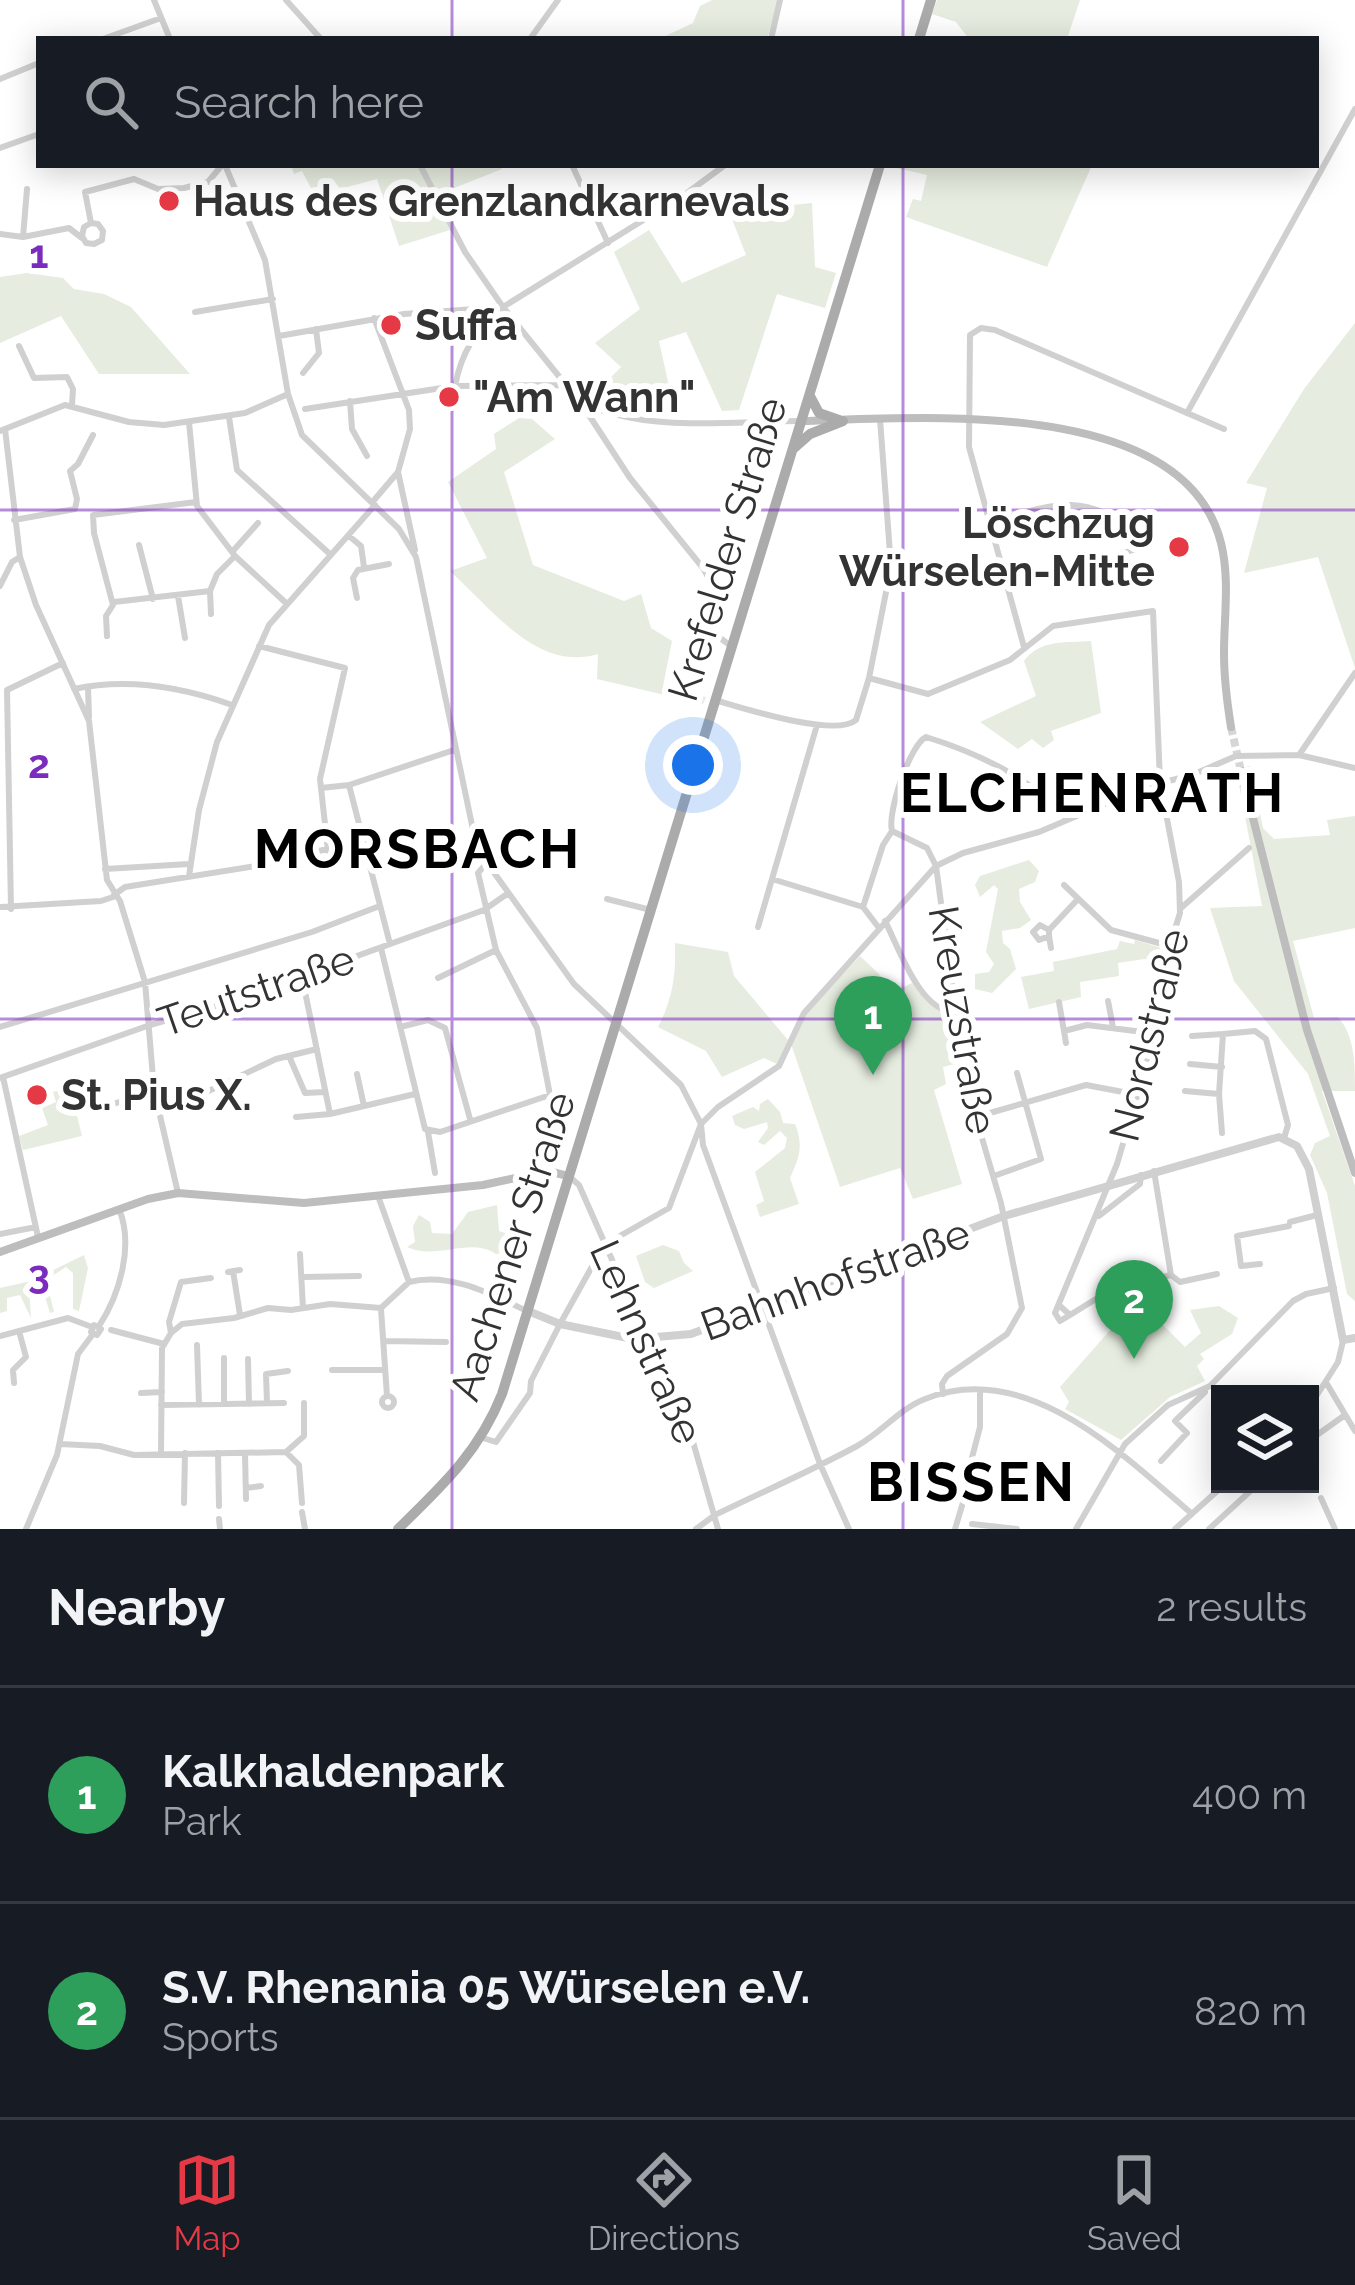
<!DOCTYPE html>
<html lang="en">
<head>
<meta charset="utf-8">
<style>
	body { margin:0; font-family:Raleway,sans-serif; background:#242831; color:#f1f3f6 }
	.controls { position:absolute; right:36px; bottom:36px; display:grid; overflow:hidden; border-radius:0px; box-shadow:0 6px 30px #0003 }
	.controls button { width:108px; height:108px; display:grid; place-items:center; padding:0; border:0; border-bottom:3px solid #363941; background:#171b24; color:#f1f3f6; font:60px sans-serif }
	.you { position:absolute; left:693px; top:765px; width:42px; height:42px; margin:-30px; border:9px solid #fff; border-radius:50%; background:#1a73e8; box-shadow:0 0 0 18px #1a73e833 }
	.badge { display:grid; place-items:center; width:78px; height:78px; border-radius:50%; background:#e63946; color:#fff; font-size:39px; font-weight:700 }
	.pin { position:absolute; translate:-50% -99px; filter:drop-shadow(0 3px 6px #0008) }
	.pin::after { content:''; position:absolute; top:63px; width:42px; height:36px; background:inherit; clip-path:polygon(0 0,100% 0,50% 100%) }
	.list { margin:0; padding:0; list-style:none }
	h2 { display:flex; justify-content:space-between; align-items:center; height:156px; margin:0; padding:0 48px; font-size:51px }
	h2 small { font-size:39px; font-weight:400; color:#9ea1a6 }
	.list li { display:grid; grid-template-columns:78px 1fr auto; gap:36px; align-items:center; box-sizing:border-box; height:216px; padding:0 48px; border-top:3px solid #363941 }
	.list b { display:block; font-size:45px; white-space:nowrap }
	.list p { margin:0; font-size:39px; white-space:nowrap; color:#9ea1a6 }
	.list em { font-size:39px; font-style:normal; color:#9ea1a6 }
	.icon { flex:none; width:66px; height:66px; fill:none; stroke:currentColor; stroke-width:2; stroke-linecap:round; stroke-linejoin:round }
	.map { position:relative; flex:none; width:1355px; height:1529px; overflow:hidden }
	.search { position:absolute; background:#171b24; box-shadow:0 6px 30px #0003; left:36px; right:36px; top:36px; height:132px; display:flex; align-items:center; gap:30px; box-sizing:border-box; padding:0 42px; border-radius:0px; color:#9ea1a6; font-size:45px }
	.sheet { height:588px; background:#171b24 }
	nav { display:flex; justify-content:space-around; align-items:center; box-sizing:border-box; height:168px; border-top:3px solid #363941; background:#171b24; font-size:33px; color:#9ea1a6 }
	nav a { display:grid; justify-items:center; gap:6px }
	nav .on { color:#e63946 }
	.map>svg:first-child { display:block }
	.green { fill:#e6ecdf }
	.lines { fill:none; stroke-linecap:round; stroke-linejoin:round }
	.secondary-tunnel { stroke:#d6d6d6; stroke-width:8; stroke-dasharray:8 4; stroke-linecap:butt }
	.minor { stroke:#d0d0d0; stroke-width:6 }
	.tertiary { stroke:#d0d0d0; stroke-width:8 }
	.secondary { stroke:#bdbdbd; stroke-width:8 }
	.primary { stroke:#ababab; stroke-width:10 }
	.grid { fill:none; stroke:#7b2cbf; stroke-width:3; stroke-opacity:0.55 }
	.poi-dot { fill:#e63946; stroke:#fff; stroke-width:4.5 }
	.labels { text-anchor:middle; stroke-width:12; stroke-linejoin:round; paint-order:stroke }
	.poi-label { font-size:42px; font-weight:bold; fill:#333; stroke:#fff; text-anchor:start }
	.street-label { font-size:42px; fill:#333; stroke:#fff }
	.district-label { font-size:54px; font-weight:bold; letter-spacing:3px; fill:#000; stroke:#fff }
	.grid-label { font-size:39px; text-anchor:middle; font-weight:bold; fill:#7b2cbf; stroke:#fff; stroke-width:12; stroke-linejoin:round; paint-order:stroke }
</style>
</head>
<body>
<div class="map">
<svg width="1355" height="1529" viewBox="0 0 1355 1529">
	<rect width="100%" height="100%" fill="#fff"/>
	<!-- green -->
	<path class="green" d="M 712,0 L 779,0 L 767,39 L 659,39 L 693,23 L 700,6 Z
		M 937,0 L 1080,0 L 1067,39 L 969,39 L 956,22 L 932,14 Z
		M 291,165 L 501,165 L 502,169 L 434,196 L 450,230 L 399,246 L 377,179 L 340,189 L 334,181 L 312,190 L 302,171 L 294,174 Z
		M 1092,165 L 1047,267 L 906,217 L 913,199 L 921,201 L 927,175 L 888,166 Z
		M 812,203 L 815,267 L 836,273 L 825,308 L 777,294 L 739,410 L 722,411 L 686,332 L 659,341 L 676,418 L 589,400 L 621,367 L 595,343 L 640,309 L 614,252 L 649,230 L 682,283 L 746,255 L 732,219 L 746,210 Z
		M 27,273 L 63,278 L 74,289 L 104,294 L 131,307 L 190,374 L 99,374 L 61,316 L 0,343 L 0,277 Z
		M 1355,323 L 1355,668 L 1318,557 L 1244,573 L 1267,488 L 1246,483 L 1304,389 Z
		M 519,418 L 532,419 L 555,439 L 504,472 L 533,565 L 624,601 L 641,594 L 651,628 L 672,641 L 663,686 L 706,697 L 703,704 L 597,679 L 598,654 C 537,672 492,609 450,571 L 487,558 L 448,482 L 496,449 L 494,434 Z
		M 1091,641 L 1101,713 L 1051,731 L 1054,740 L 1043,748 L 1032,739 L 1018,749 L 980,722 L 1036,696 L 1024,661 C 1040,639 1066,643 1091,641 Z
		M 1250,766 L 1263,828 L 1274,839 L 1330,835 L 1327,820 L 1355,816 L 1355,928 L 1293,941 L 1314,1018 L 1338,1017 C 1355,1036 1355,1065 1355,1091 L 1322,1091 L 1355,1186 L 1355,1301 L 1347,1294 L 1327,1193 L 1310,1155 L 1315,1143 L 1330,1136 L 1308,1074 L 1234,981 L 1210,908 L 1262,906 L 1236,769 Z
		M 1029,860 L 1039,871 L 1035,882 L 1019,889 L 1020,902 L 1031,920 L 1020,928 L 1002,931 L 1003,943 L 1010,949 L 1016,969 L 992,993 L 975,989 L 975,974 L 989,972 L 994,964 L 986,952 L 998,889 L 994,885 L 980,897 L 975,885 L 980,876 Z
		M 1135,940 L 1162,948 L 1158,962 L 1144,959 L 1118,963 L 1119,976 L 1080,982 L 1081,997 L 1029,1009 L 1021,977 L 1054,971 L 1053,962 L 1117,949 L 1120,941 L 1134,944 Z
		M 675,943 L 728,952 L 734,976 L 788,1040 L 777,1064 L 764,1058 L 722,1077 L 706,1051 L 658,1027 C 673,998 676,975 675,943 Z
		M 860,956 L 880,975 L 876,979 L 885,996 L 912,983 L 925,999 L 945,1016 L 954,1064 L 943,1067 L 946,1084 L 934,1090 L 962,1184 L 913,1199 L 900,1168 L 840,1187 L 791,1044 L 805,1014 Z
		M 70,1087 L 82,1136 L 23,1150 L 19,1136 L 48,1125 L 42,1108 L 56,1102 L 53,1092 Z
		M 768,1099 L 780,1112 L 783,1123 L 795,1124 C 804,1146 799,1158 790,1178 L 799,1204 L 760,1217 L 756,1205 L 764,1201 L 755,1172 L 785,1148 L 787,1138 L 780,1131 L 764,1145 L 758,1142 L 768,1128 L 767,1122 L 744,1129 L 735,1125 L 732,1116 L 753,1107 L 759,1111 L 760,1104 Z
		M 497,1205 L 499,1231 L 519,1238 L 520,1250 L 496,1254 C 469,1236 437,1261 407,1247 L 415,1242 L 413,1226 L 419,1215 L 430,1222 L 432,1233 L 452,1234 L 468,1212 Z
		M 663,1245 L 679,1251 L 684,1263 L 693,1271 L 654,1288 L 645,1282 L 636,1256 Z
		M 84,1255 L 88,1268 L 79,1311 L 73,1309 L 73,1273 L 66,1267 L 46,1280 L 54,1312 L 50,1313 L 42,1287 L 29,1290 L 31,1318 L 20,1295 L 7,1298 L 7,1311 L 0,1313 L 0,1288 L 31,1281 Z
		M 1147,1286 L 1155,1317 L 1185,1347 L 1201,1333 L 1190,1310 L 1219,1306 L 1238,1318 L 1232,1334 L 1200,1354 L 1204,1359 L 1197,1366 L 1205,1381 L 1170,1397 L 1121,1440 L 1065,1409 L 1069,1402 L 1060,1387 L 1126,1312 L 1119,1297 Z"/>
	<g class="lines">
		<!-- secondary-tunnel -->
		<path class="secondary-tunnel" d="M 1231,727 L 1241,771"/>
		<!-- minor -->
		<path class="minor" d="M 154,0 L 170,39
			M 286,0 L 321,39
			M 103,39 L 161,18
			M 530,39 L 558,0
			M 771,39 L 780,0
			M 0,79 L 39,63
			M 0,148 L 39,134
			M 225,165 L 265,260 L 288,394 L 302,435 L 399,529 L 416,557 L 477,849 L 574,984 L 681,1085 L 701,1124 L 703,1145 L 820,1464 L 849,1529
			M 420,165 L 465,252 L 503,307 L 566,385
			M 572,165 L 608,243
			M 91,223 L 98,224 L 103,231 L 102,240 L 94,244 L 86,243 L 82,236 L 84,227 L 91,223 L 85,192 L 134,179 L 158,189 L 184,188 L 208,182 L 222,165
			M 0,234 L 23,237 L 69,228 L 82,238
			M 23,237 L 27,189
			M 195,312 L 273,299
			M 374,318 L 409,410 L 410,429 L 398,472 L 415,550
			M 279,336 L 404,314 L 503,307 L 687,193 L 725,165
			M 19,346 L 34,378 L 67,377 L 73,389 L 72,405
			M 303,373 L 319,353 L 316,329
			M 455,386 C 461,354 475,330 501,310
			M 350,401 L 352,429 L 367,456
			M 583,406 L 630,478 L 703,568 L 711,582 L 716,635 L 731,646
			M 305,409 L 455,386 L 566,385 C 572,392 577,401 585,404 C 651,433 730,421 799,421
			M 1187,413 L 1355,109
			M 229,417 L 237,470 L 331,555
			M 189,422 L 197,506 L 235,556 L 286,603
			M 5,429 L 20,557 L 36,605 L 89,721 L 107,880 L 120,901 L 145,982 L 154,1090 L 178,1193
			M 0,431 L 65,405 L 129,422 L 164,425 L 245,413 L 288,394
			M 375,499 L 398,472
			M 14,520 L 75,509 L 77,499 L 70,471 L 78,464 L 93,435
			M 990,522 C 1046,507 1082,489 1132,531 L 1136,549 L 1098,561
			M 349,536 L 361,546 L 364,567
			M 139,545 L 153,599
			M 232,552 L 258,523
			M 0,586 L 12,562 L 20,557
			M 210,591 L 211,614
			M 178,596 L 185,638
			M 357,598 L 353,578 L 358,570 L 389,564
			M 114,602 L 210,591 L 217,574 L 235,556
			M 107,636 L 106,616 L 113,605 L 94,533 L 93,515 L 196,502
			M 259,646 L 345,668 L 320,779 L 328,851
			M 1024,647 L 969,447 L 970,335 L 981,328 L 995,330 L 1224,429
			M 869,678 L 928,694 L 1010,660 L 1053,626 L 1153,611 L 1160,782 L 1179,882 L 1180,913 L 1164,964 L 1146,1066 L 1117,1164 L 1055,1313 L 1060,1321 L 1070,1315 L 1060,1306
			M 88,688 L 89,717
			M 74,689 C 126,678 182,687 232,705
			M 715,700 C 743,708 835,738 856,720 L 869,678 L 891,567 L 880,419
			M 1299,755 L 1355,673
			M 349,785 L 390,944
			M 321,788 L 349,785 L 454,750
			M 105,869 L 189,864
			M 189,876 L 199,810 L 217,742 L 269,625 L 375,505
			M 772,879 L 863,907 L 879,928
			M 1064,885 L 1111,930 L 1170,946
			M 114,895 L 125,887 L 256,866 L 361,841
			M 607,899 L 651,910
			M 0,907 L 101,901 L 116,896
			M 863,907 L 883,845 L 892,831
			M 1181,908 L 1249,848
			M 11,909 L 7,690 L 63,663
			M 885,921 C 900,950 919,1010 955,1013
			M 758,927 L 817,725
			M 1049,930 L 1040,925 L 1033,932 L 1039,940 L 1049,936 L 1049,930 L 1078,899
			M 1049,936 L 1051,948
			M 381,948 L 425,1129 L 440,1132 L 550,1095 L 537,1028 L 496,950 L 478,873 L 485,865
			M 302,977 L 330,1114
			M 438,978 L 496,950
			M 1108,1001 L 1113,1027
			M 1059,1002 L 1066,1043
			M 0,1027 L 312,932 L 377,907
			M 400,1027 L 428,1020 L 445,1028 L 470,1119
			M 1064,1031 L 1087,1025 L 1151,1033
			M 1192,1036 L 1223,1034
			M 289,1056 L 305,1093 L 325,1092
			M 1190,1064 L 1222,1067
			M 357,1074 L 364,1106
			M 3,1077 L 38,1237
			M 0,1078 L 150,1025 L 230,1002 L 484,910 L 507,894
			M 1185,1091 L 1219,1094
			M 96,1110 L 154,1090
			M 160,1114 L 276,1059 L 317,1049
			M 296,1117 L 330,1114 L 415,1094
			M 976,1117 L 1086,1085 L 1123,1092
			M 428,1132 L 435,1173
			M 1222,1133 L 1219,1094 L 1223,1034 L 1255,1031 L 1266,1039 L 1288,1125 L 1284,1138
			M 548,1171 L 553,1141 L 551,1098
			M 994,1176 L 1041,1159 L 1017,1073
			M 571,1178 L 579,1185 L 659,1366 L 683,1407 L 718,1529
			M 378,1196 L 409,1282 C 450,1272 491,1294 527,1311
			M 1099,1216 L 1140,1184 L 1141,1175
			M 1290,1222 L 1317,1215
			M 0,1234 L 36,1227
			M 300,1254 L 303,1308
			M 1260,1264 L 1241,1266 L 1237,1236 L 1289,1226
			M 233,1271 L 240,1315
			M 228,1272 L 240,1270
			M 1171,1275 L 1180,1282 L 1217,1274
			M 303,1277 L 359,1276
			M 381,1309 L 387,1396
			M 1070,1315 L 1112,1289 L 1171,1275 L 1154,1171
			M 94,1325 L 101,1329 L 97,1335 L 91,1332 Z
			M 99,1326 C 120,1294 134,1245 119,1209
			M 111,1330 L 164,1344
			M 171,1333 L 169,1322 L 181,1282 L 211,1278
			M 0,1336 L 68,1318 L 92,1327
			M 384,1341 L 446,1342
			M 197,1345 L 199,1405
			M 248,1359 L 249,1404
			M 332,1370 L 385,1370
			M 14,1383 L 13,1370 L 26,1357 L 19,1331
			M 1327,1384 L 1355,1431
			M 141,1393 L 162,1392
			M 943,1394 L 942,1384 L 947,1376 L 1007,1334 L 1022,1308 L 1001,1203 L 965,1080 L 936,866 L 927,848 L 892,831 C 887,812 910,745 926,737 C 975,752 1034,779 1067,819
			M382 1402a6 6 0 1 1 12 0a6 6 0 1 1-12 0Z
			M 267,1403 L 266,1374 L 288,1371
			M 224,1404 L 224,1358
			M 161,1405 L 284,1403
			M 1310,1406 L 1338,1362 L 1343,1341
			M 483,1438 L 496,1442 L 530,1393 L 531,1381 L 560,1324 L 604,1245 L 669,1208 L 701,1124 L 718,1107 L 779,1066 L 804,1013 L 936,866 L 963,853 L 1039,832 L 1145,787 L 1192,775 L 1236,756 L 1299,755 L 1355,768
			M 1310,1440 L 1345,1415
			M 60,1444 L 100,1446 L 134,1455 L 286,1452
			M 218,1453 L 219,1506
			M 245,1453 L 246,1499
			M 161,1454 L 162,1348 L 171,1333 L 182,1324 L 234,1318 L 268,1308 L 291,1310 L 330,1304 L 381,1308 L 409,1282
			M 1161,1461 L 1187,1433 L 1175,1421 L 1205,1392
			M 246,1488 L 261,1486
			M 1321,1498 L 1335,1529
			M 184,1503 L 185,1453
			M 302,1503 L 299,1465 L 286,1452 L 304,1436 L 304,1403
			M 302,1512 L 305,1529
			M 219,1519 L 220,1529
			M 972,1524 L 1017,1529
			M 26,1529 L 57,1455 L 78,1354 L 93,1334
			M 696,1529 L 715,1515 C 762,1492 811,1471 857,1446 C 881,1433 899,1409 925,1399 C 1026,1358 1122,1454 1192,1514
			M 955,1529 L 971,1476 L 969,1469 L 980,1427 L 980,1390
			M 1076,1529 L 1125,1444 L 1168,1405 L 1210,1386 L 1293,1301 L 1306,1294 L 1334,1288
			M 1175,1529 L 1225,1484
			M 1209,1529 L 1258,1484"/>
		<!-- tertiary -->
		<path class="tertiary" d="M 528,1311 L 560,1324 L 633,1339 L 691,1334 L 1004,1216 L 1279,1137 L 1297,1146 L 1309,1169 L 1343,1340 L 1355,1338"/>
		<!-- secondary -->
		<path class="secondary" d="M 801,421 C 919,418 1184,395 1221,543 C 1230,579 1224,617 1224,653 C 1224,678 1227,702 1231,727
			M 1241,771 L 1307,1030 L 1355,1173
			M 0,1252 L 148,1199 L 178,1193 L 304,1203 L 483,1185 L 548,1171 L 568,1176"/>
		<!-- primary -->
		<path class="primary" d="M 919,39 L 931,0
			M 810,396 L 819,413 L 839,420
			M 793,449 L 810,434 L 843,421
			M 398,1529 C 442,1486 479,1452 502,1394 L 880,165"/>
	</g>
	<!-- grid -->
	<path class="grid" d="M 452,0 L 452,39M 903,0 L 903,39M 452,165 L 452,1529M 903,165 L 903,1529M 0,510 L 1355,510M 0,1019 L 1355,1019"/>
	<!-- markers -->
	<g class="poi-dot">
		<circle cx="169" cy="201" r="12"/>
		<circle cx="391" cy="325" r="12"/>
		<circle cx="449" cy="397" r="12"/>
		<circle cx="1179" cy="547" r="12"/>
		<circle cx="37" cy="1095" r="12"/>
	</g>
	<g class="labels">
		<!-- poi labels -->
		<g class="poi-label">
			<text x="193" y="216">Haus des Grenzlandkarnevals</text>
			<text x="415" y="340">Suffa</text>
			<text x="473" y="412">"Am Wann"</text>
			<text x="1155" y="538" text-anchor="end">Löschzug<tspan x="1155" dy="48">Würselen-Mitte</tspan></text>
			<text x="61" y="1110">St. Pius X.</text>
		</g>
		<!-- street labels -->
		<g class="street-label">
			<text transform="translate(727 549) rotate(-73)" y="15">Krefelder Straße</text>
			<text transform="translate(256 990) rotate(-19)" y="15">Teutstraße</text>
			<text transform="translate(963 1020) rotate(80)" y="15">Kreuzstraße</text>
			<text transform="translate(1149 1035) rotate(-76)" y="15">Nordstraße</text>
			<text transform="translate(512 1246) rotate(-72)" y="15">Aachener Straße</text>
			<text transform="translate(835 1279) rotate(-20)" y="15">Bahnhofstraße</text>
			<text transform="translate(647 1342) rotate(66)" y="15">Lehnstraße</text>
		</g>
		<!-- district labels -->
		<g class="district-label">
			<text x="1093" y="812">ELCHENRATH</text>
			<text x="418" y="868">MORSBACH</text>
			<text x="972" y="1501">BISSEN</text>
		</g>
	</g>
	<g class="grid-label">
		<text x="39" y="268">1</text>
		<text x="39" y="778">2</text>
		<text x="39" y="1288">3</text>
	</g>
</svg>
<div class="controls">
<button><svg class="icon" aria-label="layers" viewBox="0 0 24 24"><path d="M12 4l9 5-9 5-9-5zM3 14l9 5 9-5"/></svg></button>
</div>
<div class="you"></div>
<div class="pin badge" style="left:873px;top:1075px;background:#2e9e5b">1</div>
<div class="pin badge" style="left:1134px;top:1359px;background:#2e9e5b">2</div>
<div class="search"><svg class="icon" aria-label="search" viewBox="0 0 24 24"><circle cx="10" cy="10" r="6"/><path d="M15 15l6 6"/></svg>Search here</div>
</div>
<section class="sheet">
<h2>Nearby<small>2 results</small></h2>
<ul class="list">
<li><span class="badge" style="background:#2e9e5b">1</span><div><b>Kalkhaldenpark</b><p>Park</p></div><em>400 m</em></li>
<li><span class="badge" style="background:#2e9e5b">2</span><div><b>S.V. Rhenania 05 Würselen e.V.</b><p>Sports</p></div><em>820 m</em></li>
</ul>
</section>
<nav>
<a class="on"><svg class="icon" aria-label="map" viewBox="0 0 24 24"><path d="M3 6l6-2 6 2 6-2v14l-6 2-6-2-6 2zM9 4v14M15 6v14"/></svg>Map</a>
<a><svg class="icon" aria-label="directions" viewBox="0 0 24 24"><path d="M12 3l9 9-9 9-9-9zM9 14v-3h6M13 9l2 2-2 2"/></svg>Directions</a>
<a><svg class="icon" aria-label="saved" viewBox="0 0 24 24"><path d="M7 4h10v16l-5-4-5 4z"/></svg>Saved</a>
</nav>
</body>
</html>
